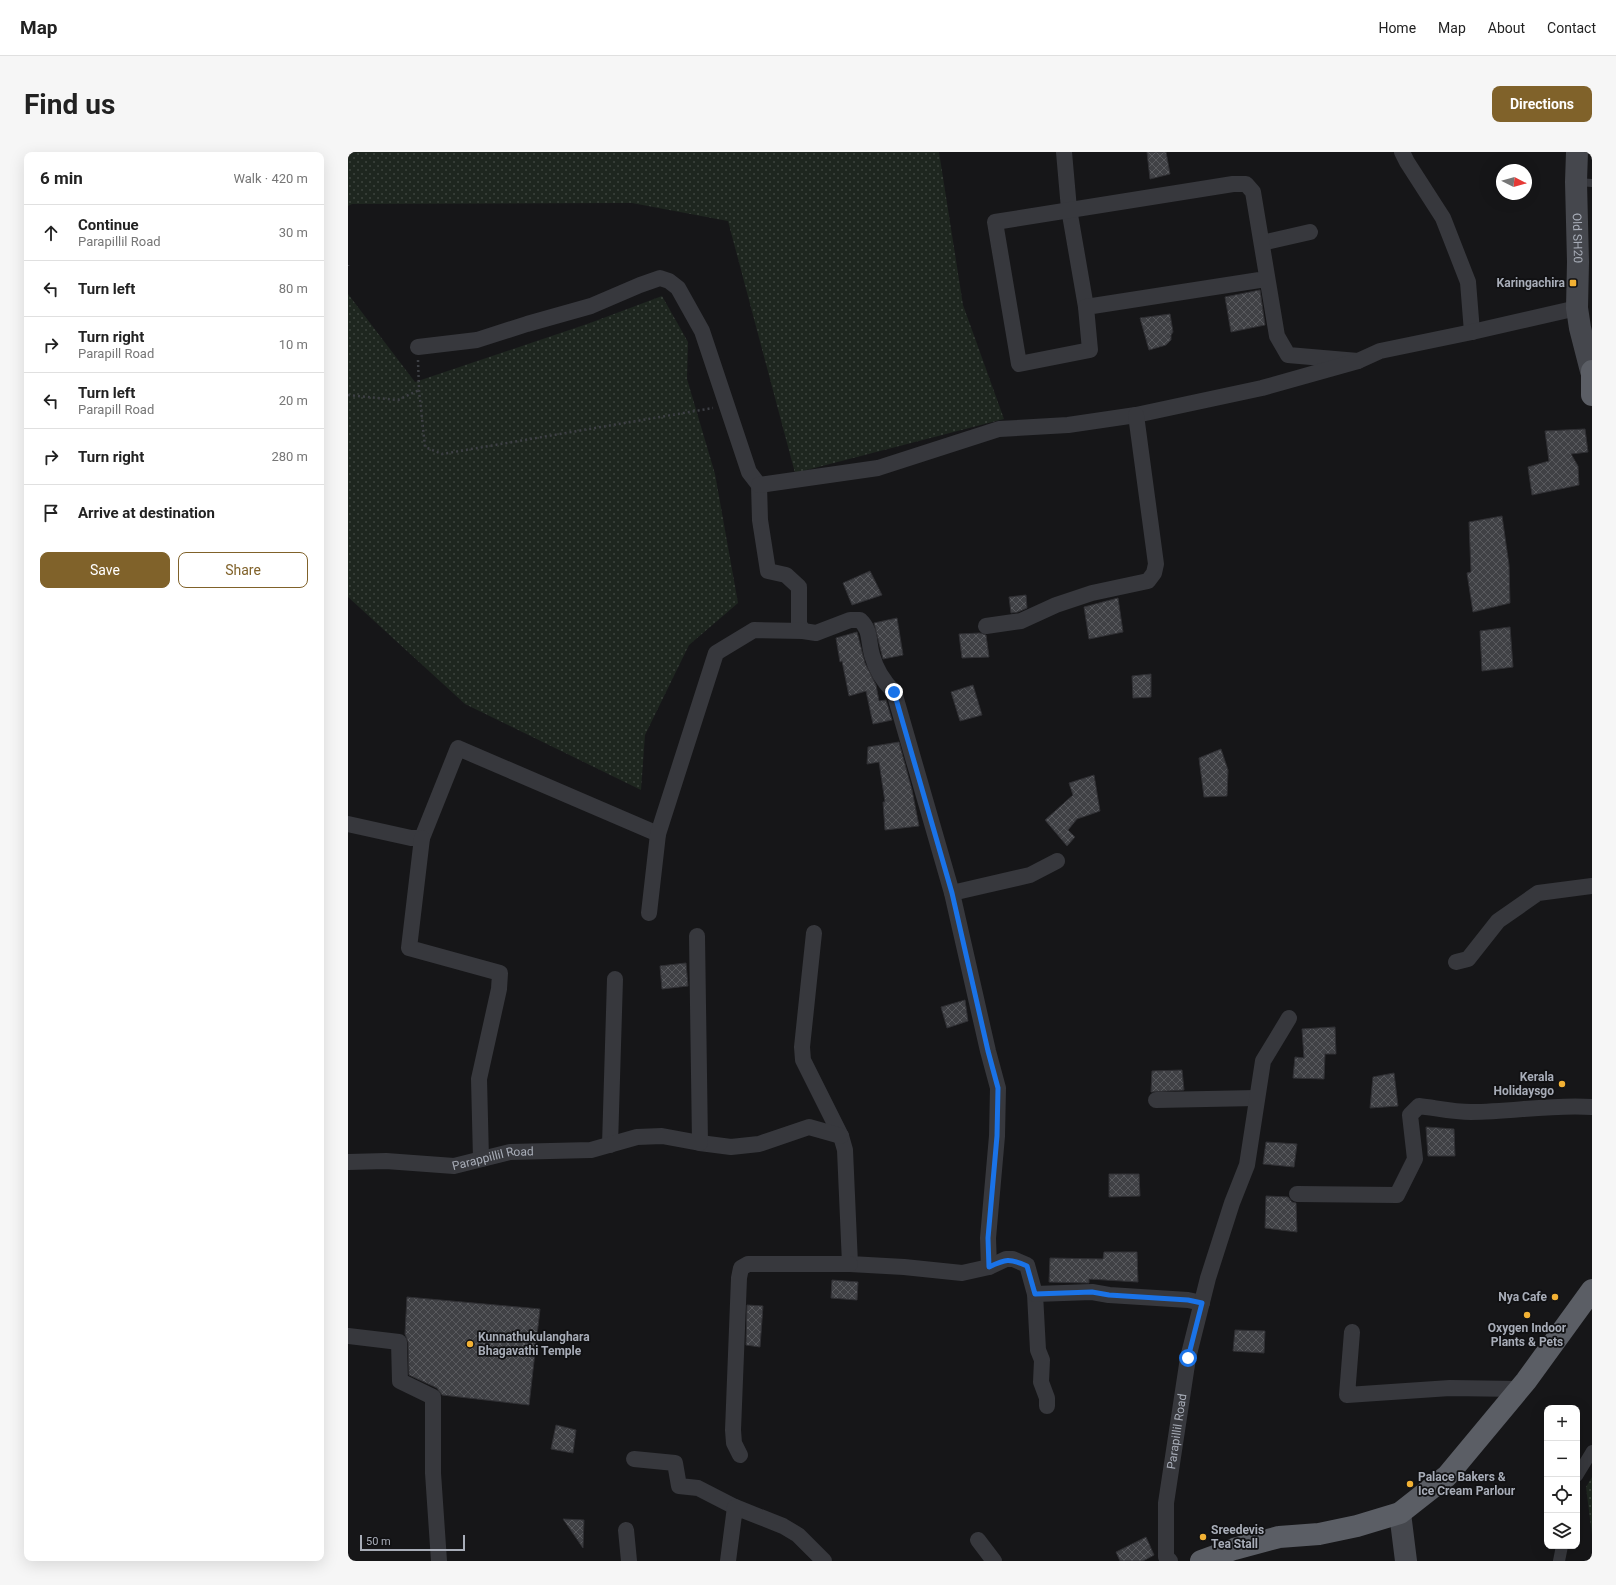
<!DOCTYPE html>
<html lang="en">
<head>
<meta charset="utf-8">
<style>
	body { margin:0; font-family:Roboto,sans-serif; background:#f6f6f6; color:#222 }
	.controls { position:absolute; right:12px; bottom:12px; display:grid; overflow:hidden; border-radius:8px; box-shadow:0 4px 16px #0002 }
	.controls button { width:36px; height:36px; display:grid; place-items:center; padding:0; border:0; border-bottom:1px solid #e0e0e0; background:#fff; color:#222; font:20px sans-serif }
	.compass { position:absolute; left:1148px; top:12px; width:36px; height:36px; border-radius:50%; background:#fff; box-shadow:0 4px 16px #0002; rotate:96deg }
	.scale { position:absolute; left:12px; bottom:10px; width:105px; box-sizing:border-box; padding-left:4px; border:2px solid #a8adb8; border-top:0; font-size:11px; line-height:14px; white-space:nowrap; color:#a8adb8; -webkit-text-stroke:3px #111113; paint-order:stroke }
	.stop { position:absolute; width:12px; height:12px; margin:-9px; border:3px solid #1a73e8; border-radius:50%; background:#fff }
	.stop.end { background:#1a73e8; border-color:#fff; box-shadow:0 1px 4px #0008 }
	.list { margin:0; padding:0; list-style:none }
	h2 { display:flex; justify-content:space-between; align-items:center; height:52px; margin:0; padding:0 16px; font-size:17px }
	h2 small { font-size:13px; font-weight:400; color:#767676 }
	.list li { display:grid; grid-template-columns:26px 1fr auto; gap:12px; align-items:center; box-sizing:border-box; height:56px; padding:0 16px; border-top:1px solid #e0e0e0 }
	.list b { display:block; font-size:15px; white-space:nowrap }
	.list p { margin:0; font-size:13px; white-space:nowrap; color:#767676 }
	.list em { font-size:13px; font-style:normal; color:#767676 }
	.actions { display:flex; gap:8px; padding:12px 16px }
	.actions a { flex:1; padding:9px 0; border:1px solid #80622a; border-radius:8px; text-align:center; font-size:14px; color:#80622a }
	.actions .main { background:#80622a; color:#fff }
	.icon { flex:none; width:22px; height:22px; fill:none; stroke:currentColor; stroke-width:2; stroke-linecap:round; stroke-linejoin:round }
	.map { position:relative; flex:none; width:1244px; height:1409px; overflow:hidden; border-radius:8px }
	header { display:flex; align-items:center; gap:24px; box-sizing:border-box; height:56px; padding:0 20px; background:#fff; border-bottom:1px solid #e0e0e0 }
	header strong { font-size:19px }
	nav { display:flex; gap:22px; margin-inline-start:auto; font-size:14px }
	.intro { display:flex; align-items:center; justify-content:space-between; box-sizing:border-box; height:96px; padding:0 24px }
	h1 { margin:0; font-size:28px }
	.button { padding:10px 18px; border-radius:8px; background:#80622a; color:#fff; font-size:14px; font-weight:700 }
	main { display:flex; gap:24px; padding:0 24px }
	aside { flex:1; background:#fff; border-radius:8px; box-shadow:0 4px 16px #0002 }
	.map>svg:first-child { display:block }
	.green { fill:url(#green-dots) }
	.building { fill:url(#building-cross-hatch); stroke:#303034 }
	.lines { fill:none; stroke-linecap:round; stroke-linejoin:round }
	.path { stroke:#3d3f44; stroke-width:2.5; stroke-dasharray:2 3; stroke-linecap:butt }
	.service { stroke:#37383d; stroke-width:8 }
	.pedestrian { stroke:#37383d; stroke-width:12 }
	.minor { stroke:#37383d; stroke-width:16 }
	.secondary { stroke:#45474d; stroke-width:22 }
	.trunk { stroke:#5b5e65; stroke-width:22 }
	.route { stroke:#1a73e8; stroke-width:5 }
	.poi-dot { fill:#f2b134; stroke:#111113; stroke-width:1.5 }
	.labels { text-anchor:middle; stroke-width:3.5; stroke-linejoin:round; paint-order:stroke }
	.street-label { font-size:12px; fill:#a8adb8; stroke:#111113 }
	.poi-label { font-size:12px; font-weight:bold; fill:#a8adb8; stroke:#111113; text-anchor:end }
</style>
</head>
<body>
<header>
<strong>Map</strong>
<nav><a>Home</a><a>Map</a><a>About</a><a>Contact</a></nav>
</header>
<div class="intro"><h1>Find us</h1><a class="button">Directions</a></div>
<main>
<aside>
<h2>6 min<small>Walk · 420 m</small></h2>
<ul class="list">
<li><svg class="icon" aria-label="ahead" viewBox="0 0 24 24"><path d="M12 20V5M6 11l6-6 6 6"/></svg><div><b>Continue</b><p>Parapillil Road</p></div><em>30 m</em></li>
<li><svg class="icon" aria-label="left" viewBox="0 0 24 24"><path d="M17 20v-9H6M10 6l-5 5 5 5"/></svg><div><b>Turn left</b></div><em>80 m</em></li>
<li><svg class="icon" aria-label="right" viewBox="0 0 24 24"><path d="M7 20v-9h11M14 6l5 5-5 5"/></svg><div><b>Turn right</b><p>Parapill Road</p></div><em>10 m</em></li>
<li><svg class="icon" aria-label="left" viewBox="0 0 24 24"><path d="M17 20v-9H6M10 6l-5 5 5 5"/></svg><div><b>Turn left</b><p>Parapill Road</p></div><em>20 m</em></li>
<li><svg class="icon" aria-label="right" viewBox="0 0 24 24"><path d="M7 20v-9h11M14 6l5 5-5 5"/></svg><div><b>Turn right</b></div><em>280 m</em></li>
<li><svg class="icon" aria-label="arrive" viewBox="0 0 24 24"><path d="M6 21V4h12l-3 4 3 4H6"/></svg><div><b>Arrive at destination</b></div></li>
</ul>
<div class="actions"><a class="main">Save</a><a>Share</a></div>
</aside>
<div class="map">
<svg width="1244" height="1409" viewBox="0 0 1244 1409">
	<defs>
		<pattern id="green-dots" width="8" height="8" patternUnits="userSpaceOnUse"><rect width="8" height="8" fill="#1e261f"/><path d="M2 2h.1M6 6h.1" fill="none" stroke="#3c433d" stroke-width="1.8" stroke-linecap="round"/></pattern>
		<pattern id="building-cross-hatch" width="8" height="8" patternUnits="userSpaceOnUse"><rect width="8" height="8" fill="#404145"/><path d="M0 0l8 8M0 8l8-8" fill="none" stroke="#595a5e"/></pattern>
	</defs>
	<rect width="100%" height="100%" fill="#161618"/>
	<!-- green -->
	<path class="green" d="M 0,0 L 591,0 L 615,153 L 656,267 L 447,321 L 380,69 L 284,51 L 4,52 L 0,54 Z
		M 0,142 L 67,230 L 242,171 L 314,144 L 340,190 L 339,227 L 367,322 L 390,451 L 341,493 L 297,583 L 293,638 L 117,552 L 0,445 Z
		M 1244,1325 L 1244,1383 L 1238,1335 Z"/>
	<!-- building -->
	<path class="building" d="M 799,0 L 818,0 L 822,22 L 802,27 Z
		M 912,138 L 917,173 L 883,180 L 877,145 Z
		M 822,162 L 825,180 L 823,183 L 823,188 L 818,193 L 801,198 L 792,166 Z
		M 1237,277 L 1240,300 L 1223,302 L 1230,314 L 1231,333 L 1184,343 L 1180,315 L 1201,309 L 1197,279 Z
		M 1154,364 L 1161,413 L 1162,451 L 1125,460 L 1119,421 L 1123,420 L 1121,370 Z
		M 522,419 L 534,443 L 504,453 L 495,431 Z
		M 678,443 L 679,456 L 670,460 L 663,461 L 661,445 Z
		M 770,446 L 775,480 L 741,487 L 736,455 Z
		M 549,466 L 555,503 L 535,507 L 526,471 Z
		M 1162,475 L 1165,515 L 1134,519 L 1132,479 Z
		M 509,480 L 517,511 L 528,533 L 531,549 L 538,548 L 544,568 L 525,572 L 518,539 L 501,544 L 494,509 L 492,510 L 488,486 Z
		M 632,481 L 638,483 L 641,505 L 614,506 L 611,482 Z
		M 803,522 L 803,545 L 785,546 L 784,524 Z
		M 625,533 L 634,563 L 612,569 L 603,540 Z
		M 551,590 L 564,638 L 571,674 L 537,678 L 535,650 L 537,650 L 531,610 L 519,612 L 520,595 Z
		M 873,597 L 880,618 L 879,644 L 856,645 L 851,606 Z
		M 746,623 L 752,659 L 729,667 L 720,678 L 727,685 L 719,694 L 697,668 L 725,643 L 721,631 Z
		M 338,811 L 340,834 L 314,837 L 312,814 Z
		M 617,848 L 620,869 L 599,876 L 593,855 Z
		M 987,875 L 988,902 L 977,902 L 976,927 L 945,926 L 947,905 L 956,906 L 954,877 Z
		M 834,918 L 836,938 L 803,940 L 804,919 Z
		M 1046,921 L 1050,954 L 1022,956 L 1025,925 Z
		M 1078,975 L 1106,977 L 1107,1004 L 1080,1004 Z
		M 918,990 L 949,992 L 946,1015 L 915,1012 Z
		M 761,1022 L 791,1022 L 792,1044 L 761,1045 Z
		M 918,1044 L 940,1045 L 944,1050 L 948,1051 L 949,1080 L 917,1076 Z
		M 756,1100 L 789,1100 L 790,1130 L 741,1127 L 741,1131 L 701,1130 L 702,1106 L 755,1107 Z
		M 484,1128 L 510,1130 L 509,1148 L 483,1146 Z
		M 59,1145 L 192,1157 L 181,1253 L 94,1243 L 89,1236 L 61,1223 L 60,1190 L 57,1182 Z
		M 399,1153 L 415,1154 L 412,1195 L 398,1193 Z
		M 887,1178 L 917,1179 L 916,1201 L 885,1199 Z
		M 208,1273 L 228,1278 L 225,1301 L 203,1297 Z
		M 215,1367 L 236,1368 L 235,1396 Z
		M 798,1385 L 806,1403 L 795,1409 L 772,1409 L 768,1400 Z"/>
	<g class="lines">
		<!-- path -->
		<path class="path" d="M 0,113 L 0,114
			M 70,208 L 71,238 L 77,295 L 94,302 L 365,256
			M 0,243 L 50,248 L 71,238"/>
		<!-- service -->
		<path class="service" d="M 1229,30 L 1244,31"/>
		<!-- pedestrian -->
		<path class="pedestrian" d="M 1229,1324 L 1244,1299
			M 1211,1409 L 1214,1394"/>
		<!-- minor -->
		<g class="minor">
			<path d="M 716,0 L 721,57 L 738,155"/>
			<path d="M 1054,0 L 1059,10 L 1095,66 L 1120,130 L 1124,180"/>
			<path d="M 914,91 L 962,80"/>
			<path d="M 918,127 L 738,155 L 742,198 L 671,212 L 647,70 L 885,32 L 898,32 L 905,40 L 929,184 L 940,203 L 1010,209"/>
			<path d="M 70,195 L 129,188 L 179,172 L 243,154 L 292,133 L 312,126 L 321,129 L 330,136 L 354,179 L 401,320 L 411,333 L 412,368 L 420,419 L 438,423 L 451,435 L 451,472 L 455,479"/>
			<path d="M 411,333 L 530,316 L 651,277 L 720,273 L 788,263 L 914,236 L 1010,209 L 1032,199 L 1124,180 L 1229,156"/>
			<path d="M 638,474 L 673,469 L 708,453 L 744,441 L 800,429 L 806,421 L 808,412 L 788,263"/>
			<path d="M 0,672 L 63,686 L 74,686 L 110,596 L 310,682"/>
			<path d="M 74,686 L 61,796 L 152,821 L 151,837 L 131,927 L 133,1007"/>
			<path d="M 604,741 L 682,723 L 709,709"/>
			<path d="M 301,761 L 310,682 L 368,501 L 406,478 L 455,479 L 468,481 L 502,468 L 512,468 C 523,478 520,489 524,503 C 528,518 535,529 546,540 L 604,741 L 640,899 L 650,936 L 649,984 L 640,1086 L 641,1115"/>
			<path d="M 466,781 L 454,895 L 455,908 L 493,984 L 497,998 L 502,1112 L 556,1115 L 614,1121 L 641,1115 L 658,1107 L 665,1107 L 679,1113 L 687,1142 L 690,1198 L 694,1208 L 693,1230 L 699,1246 L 699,1254"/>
			<path d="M 1108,810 L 1120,807 L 1150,769 L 1190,741 L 1244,734"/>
			<path d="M 808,948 L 909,946"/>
			<path d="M 352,991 L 383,995 L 411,992 L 461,975 L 493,984"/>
			<path d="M 262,993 L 267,827"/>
			<path id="s1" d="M 0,1010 L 38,1009 L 106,1014 L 162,1000 L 243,998 L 289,985 L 314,984 L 352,991 L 349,784"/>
			<path d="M 949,1042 L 1049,1043 L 1067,1007 L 1062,963 L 1071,954 C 1088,956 1106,960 1123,960 C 1164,960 1203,952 1244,955"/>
			<path d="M 687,1142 L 744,1140 L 761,1143 L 840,1148 L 854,1151"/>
			<path d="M 1004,1180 L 999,1243 L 1102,1236 L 1171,1237"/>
			<path d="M 0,1184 L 51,1190 L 52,1229 L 85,1245 L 85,1321 L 91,1409"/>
			<path d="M 392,1303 L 386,1291 L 385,1278 L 391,1126 L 393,1116 L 400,1112 L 502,1112"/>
			<path d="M 286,1307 L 327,1311 L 331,1334 L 350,1336 L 387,1355"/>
			<path d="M 278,1378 L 281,1409"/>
			<path d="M 630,1388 L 646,1409"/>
			<path d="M 380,1409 L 387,1355 L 435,1374 L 450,1383 L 476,1409"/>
			<path id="s2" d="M 822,1409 L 818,1405 L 818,1351 L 840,1206 L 860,1126 L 884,1051 L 899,1013 L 915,909 L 941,866"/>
		</g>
		<!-- secondary -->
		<g class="secondary">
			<path id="s3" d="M 1229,0 L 1228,30 L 1230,110 L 1229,156 L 1232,176 L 1243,219"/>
			<path d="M 1052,1361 L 1058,1409"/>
		</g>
		<!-- trunk -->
		<path class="trunk" d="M 1244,219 L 1244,243
			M 853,1409 L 886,1397 L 931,1385 L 971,1382 L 1009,1374 L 1052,1361 L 1099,1324 L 1178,1229 L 1244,1138"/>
	</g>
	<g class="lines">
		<!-- route -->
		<path class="route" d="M 546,540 L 604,741 L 640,899 L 650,936 L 649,984 L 640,1086 L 641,1115 C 658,1107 661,1106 679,1114 L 687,1142 L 744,1140 L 761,1143 L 840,1148 L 854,1151 L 840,1206"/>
	</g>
	<!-- markers -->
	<g class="poi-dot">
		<rect x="1221" y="127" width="8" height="8" rx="2"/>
		<circle cx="1214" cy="932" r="4"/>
		<circle cx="1207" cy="1145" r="4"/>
		<circle cx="1179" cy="1163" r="4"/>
		<circle cx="122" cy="1192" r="4"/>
		<circle cx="1062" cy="1332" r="4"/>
		<circle cx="855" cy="1385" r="4"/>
	</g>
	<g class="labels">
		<!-- street labels -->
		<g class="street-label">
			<text dy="4" stroke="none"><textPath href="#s3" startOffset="86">Old SH20</textPath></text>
			<text dy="4" stroke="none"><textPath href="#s1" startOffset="146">Parappillil Road</textPath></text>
			<text dy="4" stroke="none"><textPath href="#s2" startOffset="132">Parapillil Road</textPath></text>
		</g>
		<!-- poi labels -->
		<g class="poi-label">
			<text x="1217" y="135">Karingachira</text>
			<text x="1206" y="929">Kerala<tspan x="1206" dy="14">Holidaysgo</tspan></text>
			<text x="1199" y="1149">Nya Cafe</text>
			<text x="1179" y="1180" text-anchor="middle">Oxygen Indoor<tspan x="1179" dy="14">Plants &amp; Pets</tspan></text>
			<text x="130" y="1189" text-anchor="start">Kunnathukulanghara<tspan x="130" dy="14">Bhagavathi Temple</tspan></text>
			<text x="1070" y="1329" text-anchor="start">Palace Bakers &amp;<tspan x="1070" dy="14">Ice Cream Parlour</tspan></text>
			<text x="863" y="1382" text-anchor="start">Sreedevis<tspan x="863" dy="14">Tea Stall</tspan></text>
		</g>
	</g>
</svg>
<div class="controls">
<button>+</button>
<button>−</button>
<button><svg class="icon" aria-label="locate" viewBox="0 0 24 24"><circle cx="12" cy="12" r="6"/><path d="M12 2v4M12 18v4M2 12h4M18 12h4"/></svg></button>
<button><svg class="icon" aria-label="layers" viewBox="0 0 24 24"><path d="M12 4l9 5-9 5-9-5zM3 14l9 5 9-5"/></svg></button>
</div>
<svg class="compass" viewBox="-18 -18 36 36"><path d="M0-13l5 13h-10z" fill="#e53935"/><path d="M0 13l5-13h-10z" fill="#767676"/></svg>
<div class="scale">50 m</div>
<div class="stop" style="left:840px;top:1206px"></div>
<div class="stop end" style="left:546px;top:540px"></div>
</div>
</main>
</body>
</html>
